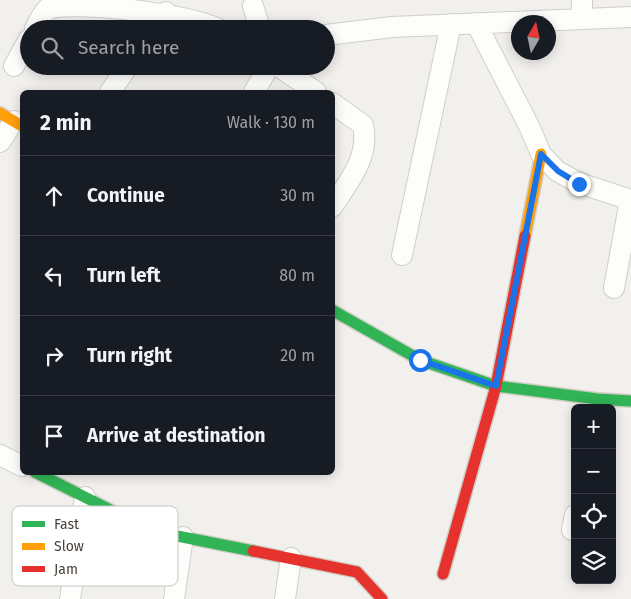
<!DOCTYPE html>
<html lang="en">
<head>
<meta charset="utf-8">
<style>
	body { margin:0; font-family:"Fira Sans",sans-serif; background:#242831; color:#f1f3f6 }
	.controls { position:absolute; right:15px; bottom:15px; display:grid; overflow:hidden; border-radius:8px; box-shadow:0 2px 12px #0003 }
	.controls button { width:45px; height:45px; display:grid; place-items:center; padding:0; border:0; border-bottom:1px solid #363941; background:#171b24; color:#f1f3f6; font:25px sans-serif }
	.compass { position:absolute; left:511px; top:15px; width:45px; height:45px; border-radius:50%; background:#171b24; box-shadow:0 2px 12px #0003; rotate:9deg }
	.stop { position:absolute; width:15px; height:15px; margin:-11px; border:4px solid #1a73e8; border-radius:50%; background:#fff }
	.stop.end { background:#1a73e8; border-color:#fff; box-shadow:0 1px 5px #0008 }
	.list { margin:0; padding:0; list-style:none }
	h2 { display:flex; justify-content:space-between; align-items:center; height:65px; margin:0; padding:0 20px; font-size:21px }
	h2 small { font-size:16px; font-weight:400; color:#9ea1a6 }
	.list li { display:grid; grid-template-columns:32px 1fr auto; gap:15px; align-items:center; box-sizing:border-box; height:80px; padding:0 20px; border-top:1px solid #363941 }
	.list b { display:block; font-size:19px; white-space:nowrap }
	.list em { font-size:16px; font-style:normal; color:#9ea1a6 }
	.icon { flex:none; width:28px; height:28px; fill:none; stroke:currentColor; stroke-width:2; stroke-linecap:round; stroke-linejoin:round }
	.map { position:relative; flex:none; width:631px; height:599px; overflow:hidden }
	.search { position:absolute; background:#171b24; box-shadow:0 2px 12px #0003; left:20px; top:20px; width:315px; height:55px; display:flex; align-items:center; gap:12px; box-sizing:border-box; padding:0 18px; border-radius:28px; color:#9ea1a6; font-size:19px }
	.panel { position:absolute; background:#171b24; box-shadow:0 2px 12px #0003; left:20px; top:90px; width:315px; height:385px; border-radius:8px }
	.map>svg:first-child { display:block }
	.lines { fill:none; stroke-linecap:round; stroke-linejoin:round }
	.street-casing { stroke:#d0cecb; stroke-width:22 }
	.fast-casing { stroke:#d0ccc4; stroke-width:14 }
	.slow-casing { stroke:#d0ccc4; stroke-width:14 }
	.jam-casing { stroke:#d0ccc4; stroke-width:14 }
	.street { stroke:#fdfdfc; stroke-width:20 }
	.fast { stroke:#30b455; stroke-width:11 }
	.slow { stroke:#ff9f0a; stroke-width:11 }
	.jam { stroke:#e5322d; stroke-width:11 }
	.route { stroke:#1a73e8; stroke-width:6 }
	.key { fill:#fff; stroke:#c8c6c4; stroke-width:1 }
	.key-label { font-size:14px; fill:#484139 }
</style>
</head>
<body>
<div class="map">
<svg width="631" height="599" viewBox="0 0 631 599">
	<rect width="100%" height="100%" fill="#f2f0ed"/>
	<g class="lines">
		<defs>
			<path id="street" d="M 253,6 L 260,29
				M 582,18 L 582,0
				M 476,23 L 529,126 L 541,154 L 557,171 L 579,183 L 631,200
				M 35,29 C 38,23 42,14 47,9 C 77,0 186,14 219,29
				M 154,29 L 166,12
				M 326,35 L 392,27 L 631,17
				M 14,66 L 29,39
				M 278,66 L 316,92
				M 110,92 L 128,66
				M 254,92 L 269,66
				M 332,103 L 363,125 C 370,157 349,181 332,207
				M 0,142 L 14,121
				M 402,255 L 451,24
				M 614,288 L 630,200
				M 0,455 L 22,466
				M 572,530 L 575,515
				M 70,599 L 85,497
				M 174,599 L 183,537
				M 285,599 L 291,558"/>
			<path id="fast" d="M 332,310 L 420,360 L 496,386 L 598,399 L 631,401
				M 35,472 L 152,531 L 253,551"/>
			<path id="slow" d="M 0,113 L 22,126
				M 525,236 L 541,154"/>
			<path id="jam" d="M 253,551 L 357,572 L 382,599
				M 443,574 L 496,386 L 525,236"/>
		</defs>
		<!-- street casing -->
		<use href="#street" class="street-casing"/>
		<!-- fast casing -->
		<use href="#fast" class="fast-casing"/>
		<!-- slow casing -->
		<use href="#slow" class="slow-casing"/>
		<!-- jam casing -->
		<use href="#jam" class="jam-casing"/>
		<!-- street -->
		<use href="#street" class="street"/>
		<!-- fast -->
		<use href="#fast" class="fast"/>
		<!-- slow -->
		<use href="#slow" class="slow"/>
		<!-- jam -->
		<use href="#jam" class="jam"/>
	</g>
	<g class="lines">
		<!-- route -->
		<path class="route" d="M 420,360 L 496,386 L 541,154 L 558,171 L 579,184"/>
	</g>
	<!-- legend -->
	<rect x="12" y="506" width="166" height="80" rx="8" class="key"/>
	<rect x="22" y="521" width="23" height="6" fill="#30b455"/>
	<rect x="22" y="543" width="23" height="7" fill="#ff9f0a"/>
	<rect x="22" y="566" width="23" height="6" fill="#e5322d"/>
	<g class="key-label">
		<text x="54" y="529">Fast</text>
		<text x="54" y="551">Slow</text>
		<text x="54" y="574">Jam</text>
	</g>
</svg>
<div class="controls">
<button>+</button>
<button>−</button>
<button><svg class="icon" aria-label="locate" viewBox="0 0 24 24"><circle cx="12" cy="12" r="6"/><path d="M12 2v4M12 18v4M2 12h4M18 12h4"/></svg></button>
<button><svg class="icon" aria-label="layers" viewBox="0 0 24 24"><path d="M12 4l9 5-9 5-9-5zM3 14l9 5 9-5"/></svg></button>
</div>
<svg class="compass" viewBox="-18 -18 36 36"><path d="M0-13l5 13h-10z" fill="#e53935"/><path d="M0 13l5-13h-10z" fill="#9ea1a6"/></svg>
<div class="stop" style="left:420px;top:360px"></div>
<div class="stop end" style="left:579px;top:184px"></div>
<div class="search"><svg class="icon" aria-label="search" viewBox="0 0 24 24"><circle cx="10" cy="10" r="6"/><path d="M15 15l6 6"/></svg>Search here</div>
<section class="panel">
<h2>2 min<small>Walk · 130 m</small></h2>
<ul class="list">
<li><svg class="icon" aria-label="ahead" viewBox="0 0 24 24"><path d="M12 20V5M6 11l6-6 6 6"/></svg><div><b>Continue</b></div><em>30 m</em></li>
<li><svg class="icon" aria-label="left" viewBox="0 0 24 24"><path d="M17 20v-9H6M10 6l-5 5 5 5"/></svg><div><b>Turn left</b></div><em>80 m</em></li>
<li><svg class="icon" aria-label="right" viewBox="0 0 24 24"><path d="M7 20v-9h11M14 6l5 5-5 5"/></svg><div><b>Turn right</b></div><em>20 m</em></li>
<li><svg class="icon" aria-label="arrive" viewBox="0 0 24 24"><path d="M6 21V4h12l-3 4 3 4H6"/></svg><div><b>Arrive at destination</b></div></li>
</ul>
</section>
</div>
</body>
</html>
